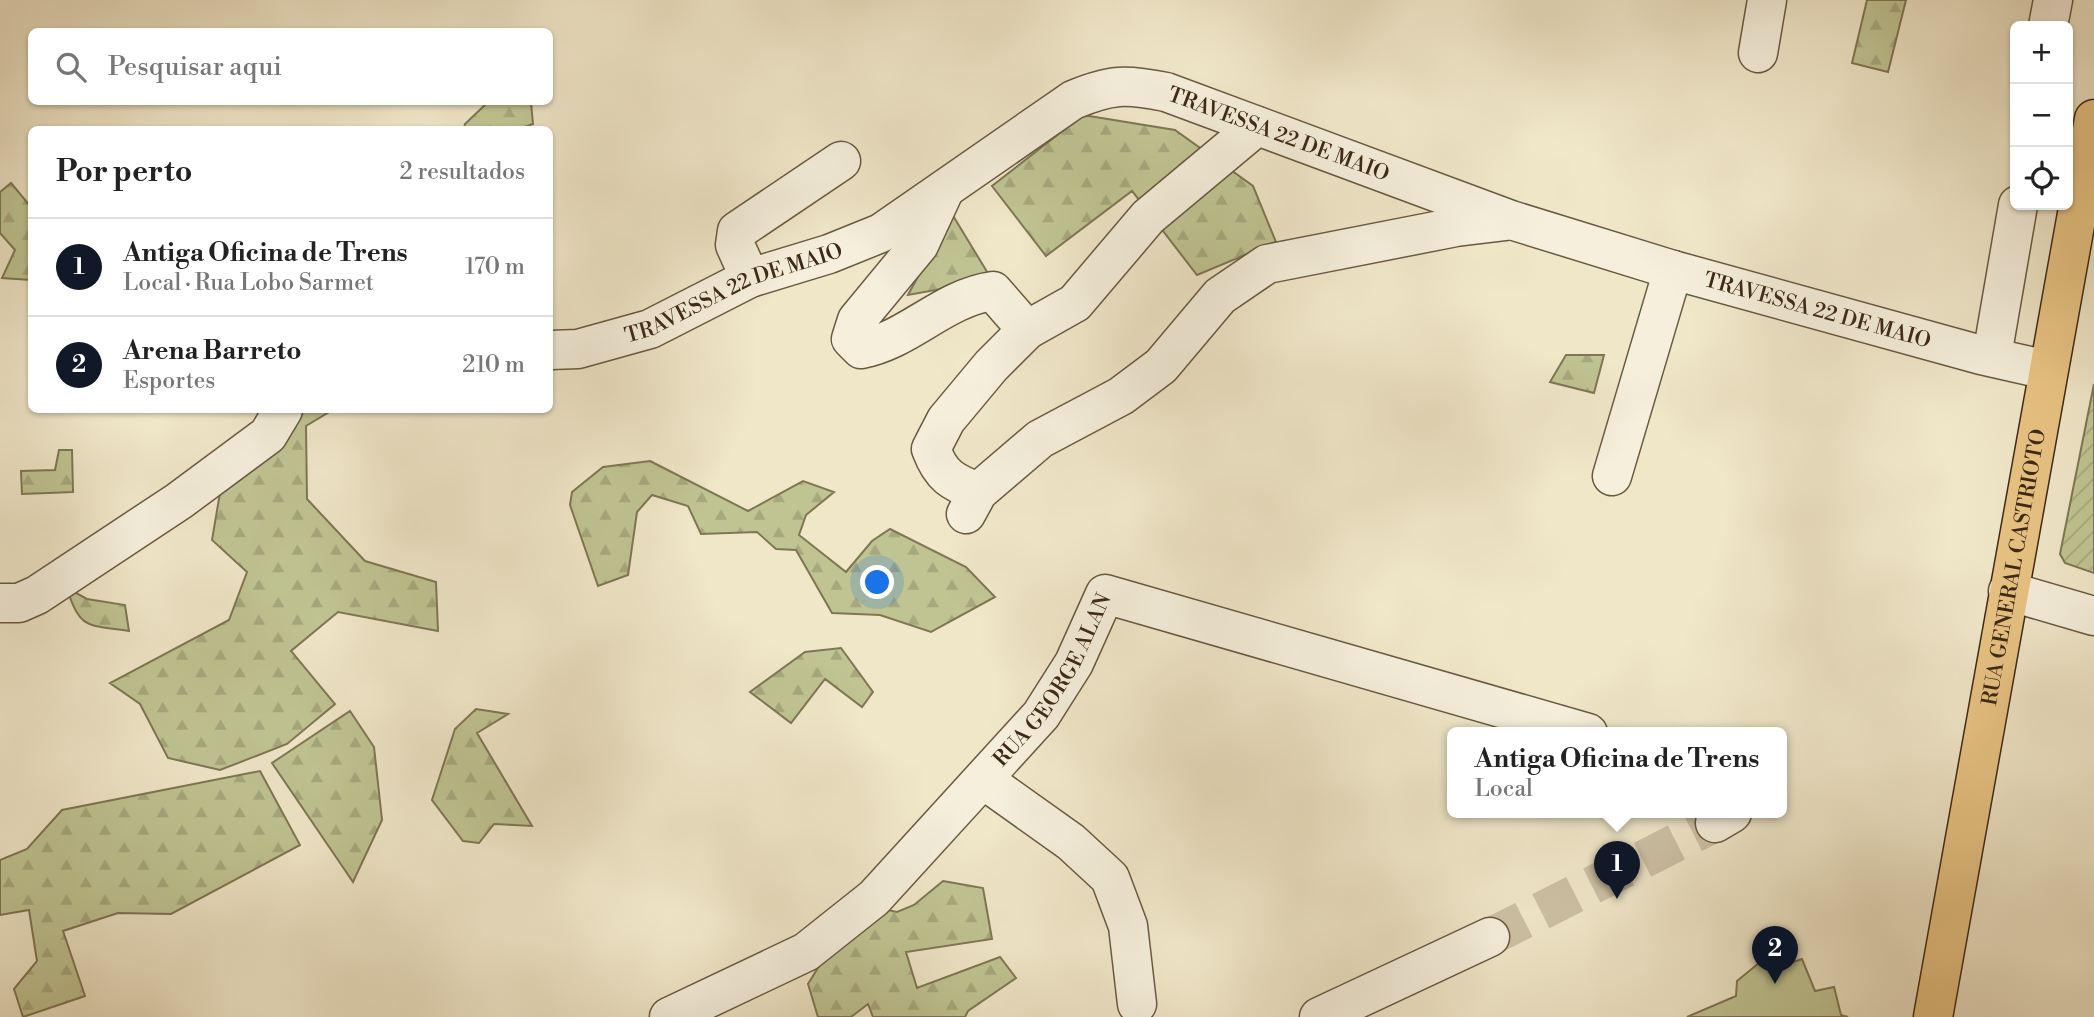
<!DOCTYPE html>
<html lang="pt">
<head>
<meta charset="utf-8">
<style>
	body { margin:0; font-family:"Libre Bodoni",serif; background:#f6f6f6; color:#222 }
	.controls { position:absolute; right:21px; top:21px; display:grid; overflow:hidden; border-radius:10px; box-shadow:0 2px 5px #0004 }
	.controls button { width:63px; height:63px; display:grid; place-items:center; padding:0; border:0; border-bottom:2px solid #e0e0e0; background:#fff; color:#222; font:35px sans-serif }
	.you { position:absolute; left:878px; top:583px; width:24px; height:24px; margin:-18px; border:5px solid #fff; border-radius:50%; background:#1a73e8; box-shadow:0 0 0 10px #1a73e833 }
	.badge { display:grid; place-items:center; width:46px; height:46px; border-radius:50%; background:#111827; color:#fff; font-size:23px; font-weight:700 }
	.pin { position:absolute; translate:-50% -58px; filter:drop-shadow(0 2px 4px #0008) }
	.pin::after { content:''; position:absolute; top:37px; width:24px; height:21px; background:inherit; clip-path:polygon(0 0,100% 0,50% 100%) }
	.popup { position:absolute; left:1447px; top:727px; width:340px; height:91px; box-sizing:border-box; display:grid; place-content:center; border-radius:10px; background:#fff; filter:drop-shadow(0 2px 5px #0005); font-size:23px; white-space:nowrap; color:#767676 }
	.popup b { font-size:26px; color:#222 }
	.popup::after { content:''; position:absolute; left:50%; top:100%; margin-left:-14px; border:14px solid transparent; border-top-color:#fff }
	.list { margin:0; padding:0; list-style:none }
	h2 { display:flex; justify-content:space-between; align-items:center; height:91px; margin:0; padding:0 28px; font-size:30px }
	h2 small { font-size:23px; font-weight:400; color:#767676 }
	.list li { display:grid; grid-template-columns:46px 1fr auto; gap:21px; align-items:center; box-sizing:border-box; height:98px; padding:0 28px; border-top:2px solid #e0e0e0 }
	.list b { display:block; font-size:26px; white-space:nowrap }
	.list p { margin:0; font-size:23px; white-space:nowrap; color:#767676 }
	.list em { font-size:23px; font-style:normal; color:#767676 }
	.icon { flex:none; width:38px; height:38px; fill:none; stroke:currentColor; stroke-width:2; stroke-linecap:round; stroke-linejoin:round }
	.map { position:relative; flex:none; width:2094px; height:1017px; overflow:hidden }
	.search { position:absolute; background:#fff; box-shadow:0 2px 5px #0004; left:28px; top:28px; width:525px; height:77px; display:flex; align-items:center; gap:18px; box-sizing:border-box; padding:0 24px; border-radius:10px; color:#767676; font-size:26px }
	.panel { position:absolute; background:#fff; box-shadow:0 2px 5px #0004; left:28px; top:126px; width:525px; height:287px; border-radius:10px }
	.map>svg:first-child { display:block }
	.forest { fill:url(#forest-firs); stroke:#7f7654; stroke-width:2 }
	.garden { fill:url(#garden-furrows); stroke:#7f7654; stroke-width:2 }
	.pitch { fill:#c0c493; stroke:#7f7654; stroke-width:2 }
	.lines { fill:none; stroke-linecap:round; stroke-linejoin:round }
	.minor-tunnel { stroke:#ccc1a5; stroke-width:38; stroke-dasharray:38 19; stroke-linecap:butt }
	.minor-casing { stroke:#6a5841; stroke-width:41 }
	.tertiary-casing { stroke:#6a5841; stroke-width:41 }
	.primary-casing { stroke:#3e2914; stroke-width:41 }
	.minor { stroke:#f5efdc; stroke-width:38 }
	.tertiary { stroke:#f5efdc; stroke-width:38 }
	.primary { stroke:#e8c484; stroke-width:38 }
	.labels { text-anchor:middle; stroke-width:5; stroke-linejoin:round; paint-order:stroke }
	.street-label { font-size:21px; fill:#3e2914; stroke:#f5efdc }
</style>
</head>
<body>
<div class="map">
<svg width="2094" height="1017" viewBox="0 0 2094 1017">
	<defs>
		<pattern id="forest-firs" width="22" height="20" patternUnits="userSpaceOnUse" patternTransform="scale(1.75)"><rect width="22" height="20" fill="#c0c493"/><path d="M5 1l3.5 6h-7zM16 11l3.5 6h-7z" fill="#a6a87e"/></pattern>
		<pattern id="garden-furrows" width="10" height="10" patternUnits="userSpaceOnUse" patternTransform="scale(1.75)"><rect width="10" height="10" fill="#c0c493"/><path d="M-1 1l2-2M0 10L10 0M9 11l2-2" fill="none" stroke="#a6a87e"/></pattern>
	</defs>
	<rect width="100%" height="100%" fill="#f0e7c9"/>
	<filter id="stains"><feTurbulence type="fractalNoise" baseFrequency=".00286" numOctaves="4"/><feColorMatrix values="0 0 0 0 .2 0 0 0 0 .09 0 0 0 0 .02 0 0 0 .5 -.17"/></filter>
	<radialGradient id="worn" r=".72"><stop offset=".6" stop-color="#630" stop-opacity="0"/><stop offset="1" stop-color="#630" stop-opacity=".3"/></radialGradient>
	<!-- forest -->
	<path class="forest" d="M 1867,0 L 1906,0 L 1888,72 L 1852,63 Z
		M 488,102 L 531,102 L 533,124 L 519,129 L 464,129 L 465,124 Z
		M 1083,115 L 1175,130 L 1253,186 L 1276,242 L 1197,275 L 1132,191 L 1046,256 L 992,186 Z
		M 11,183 L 31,207 L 31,280 L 2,278 L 15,250 L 0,233 L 0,192 Z
		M 952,214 L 992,280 L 908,295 Z
		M 1566,355 L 1604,355 L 1594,393 L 1550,382 Z
		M 297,410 L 325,410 L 329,412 L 306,426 L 307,499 L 365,561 L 436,582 L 438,631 L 338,612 L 291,651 L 335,704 L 287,744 L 220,770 L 168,758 L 140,704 L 110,683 L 229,620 L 247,572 L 212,540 L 222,481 Z
		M 59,450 L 72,450 L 73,492 L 22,494 L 21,471 L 55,470 Z
		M 650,461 L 748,511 L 803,481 L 834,492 L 806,515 L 799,535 L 846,572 L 872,541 L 890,529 L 966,567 L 995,597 L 931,632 L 880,615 L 832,613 L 796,550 L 776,549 L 757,532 L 701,534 L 688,506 L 652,495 L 637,512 L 628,575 L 598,586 L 570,505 L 572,492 L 603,467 Z
		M 67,588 L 87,599 L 125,605 L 129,631 C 89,625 79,630 67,588 Z
		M 841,648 L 873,692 L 862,707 L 825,679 L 791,723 L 750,692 L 805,652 Z
		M 476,709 L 508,714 L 477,733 L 532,826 L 494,824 L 479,843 L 463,841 L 432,800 L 455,729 Z
		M 350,711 L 374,747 L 382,820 L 353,882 L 272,763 Z
		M 260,771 L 300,845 L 171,914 L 118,913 L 63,931 L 85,996 L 23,1017 L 14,989 L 37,961 L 29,910 L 0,915 L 0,860 L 27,849 L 62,810 Z
		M 943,881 L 983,888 L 992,939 L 906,952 L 917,988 L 1000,957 L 1016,978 L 968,1011 L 965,1017 L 873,1017 L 868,1004 L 851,1017 L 818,1017 L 808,984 L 821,963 L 879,908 L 897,912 L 914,905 Z"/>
	<!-- garden -->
	<path class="garden" d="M 2094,384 L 2094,573 L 2065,563 L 2060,554 Z"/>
	<!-- pitch -->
	<path class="pitch" d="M 1776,949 L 1784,965 L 1802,959 L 1815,991 L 1834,987 L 1841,1015 L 1848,1017 L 1687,1017 L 1736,996 L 1737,981 Z"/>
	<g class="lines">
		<!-- minor-tunnel -->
		<path class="minor-tunnel" d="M 1490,937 L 1715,823"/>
		<defs>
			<g id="minor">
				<path d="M 2048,26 L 2053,0"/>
				<path d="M 1758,53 L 1767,0"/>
				<path d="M 944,191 L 919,245 L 857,320 L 851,339 L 861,349 C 909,340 943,298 993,291 L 1027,330"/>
				<path d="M 750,278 L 735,245 L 737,231 L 841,161"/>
				<path id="s1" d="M 550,350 L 578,349 L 650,329 L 750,278 L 829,254 L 881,233 L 1073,100 C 1111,84 1126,84 1166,92 L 1511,220 L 1673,270 L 1981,355 L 2047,370"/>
				<path d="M 1992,356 L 2018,205"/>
				<path d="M 1612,476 L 1673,270"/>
				<path d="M 978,492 C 952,482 941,476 931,449 L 946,420 L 991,366 L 1027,330 L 1075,303 L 1148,217 L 1257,126"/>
				<path d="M 966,514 L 978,492 L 1040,439 L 1121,396 L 1161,366 L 1220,296 L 1267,264 L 1456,227 L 1506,221"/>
				<path d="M 0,603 L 19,603 L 37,595 L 179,501 L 268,435 L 283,410"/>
				<path d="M 984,780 L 1071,842 L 1110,878 L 1128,926 L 1137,1004"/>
				<path d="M 1715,823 L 1732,813"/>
				<path id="s2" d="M 669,1017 L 806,952 L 874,898 L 1041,715 L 1074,663 L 1105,594 L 1588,733"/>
				<path d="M 1319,1017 L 1490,937"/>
			</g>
			<path id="tertiary" d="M 2008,591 L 2094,616"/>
			<g id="primary">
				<path id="s3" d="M 1933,1017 L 2094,119"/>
			</g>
		</defs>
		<!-- minor casing -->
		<use href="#minor" class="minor-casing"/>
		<!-- tertiary casing -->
		<use href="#tertiary" class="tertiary-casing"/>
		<!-- primary casing -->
		<use href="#primary" class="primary-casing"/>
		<!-- minor -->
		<use href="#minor" class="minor"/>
		<!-- tertiary -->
		<use href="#tertiary" class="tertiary"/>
		<!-- primary -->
		<use href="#primary" class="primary"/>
	</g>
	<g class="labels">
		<!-- street labels -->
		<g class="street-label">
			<text dy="7" stroke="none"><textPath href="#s1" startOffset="803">TRAVESSA 22 DE MAIO</textPath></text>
			<text dy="7" stroke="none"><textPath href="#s1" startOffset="194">TRAVESSA 22 DE MAIO</textPath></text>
			<text dy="7" stroke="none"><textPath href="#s1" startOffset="1370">TRAVESSA 22 DE MAIO</textPath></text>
			<text dy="7" stroke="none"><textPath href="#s3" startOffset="457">RUA GENERAL CASTRIOTO</textPath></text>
			<text dy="7" stroke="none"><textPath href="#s2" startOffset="522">RUA GEORGE ALAN</textPath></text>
		</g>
	</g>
	<rect width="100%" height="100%" filter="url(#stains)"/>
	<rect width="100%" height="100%" fill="url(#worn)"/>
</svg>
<div class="controls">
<button>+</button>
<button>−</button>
<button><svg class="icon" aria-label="locate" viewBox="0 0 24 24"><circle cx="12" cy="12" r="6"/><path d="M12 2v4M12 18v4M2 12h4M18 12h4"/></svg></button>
</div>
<div class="you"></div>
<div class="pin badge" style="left:1617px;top:899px">1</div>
<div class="popup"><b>Antiga Oficina de Trens</b>Local</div>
<div class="pin badge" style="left:1775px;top:984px">2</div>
<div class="search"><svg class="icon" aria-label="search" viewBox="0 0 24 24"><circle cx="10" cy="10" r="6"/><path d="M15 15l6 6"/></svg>Pesquisar aqui</div>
<section class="panel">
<h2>Por perto<small>2 resultados</small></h2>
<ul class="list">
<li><span class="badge">1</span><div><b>Antiga Oficina de Trens</b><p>Local · Rua Lobo Sarmet</p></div><em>170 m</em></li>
<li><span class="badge">2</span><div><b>Arena Barreto</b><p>Esportes</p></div><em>210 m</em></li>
</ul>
</section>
</div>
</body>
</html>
